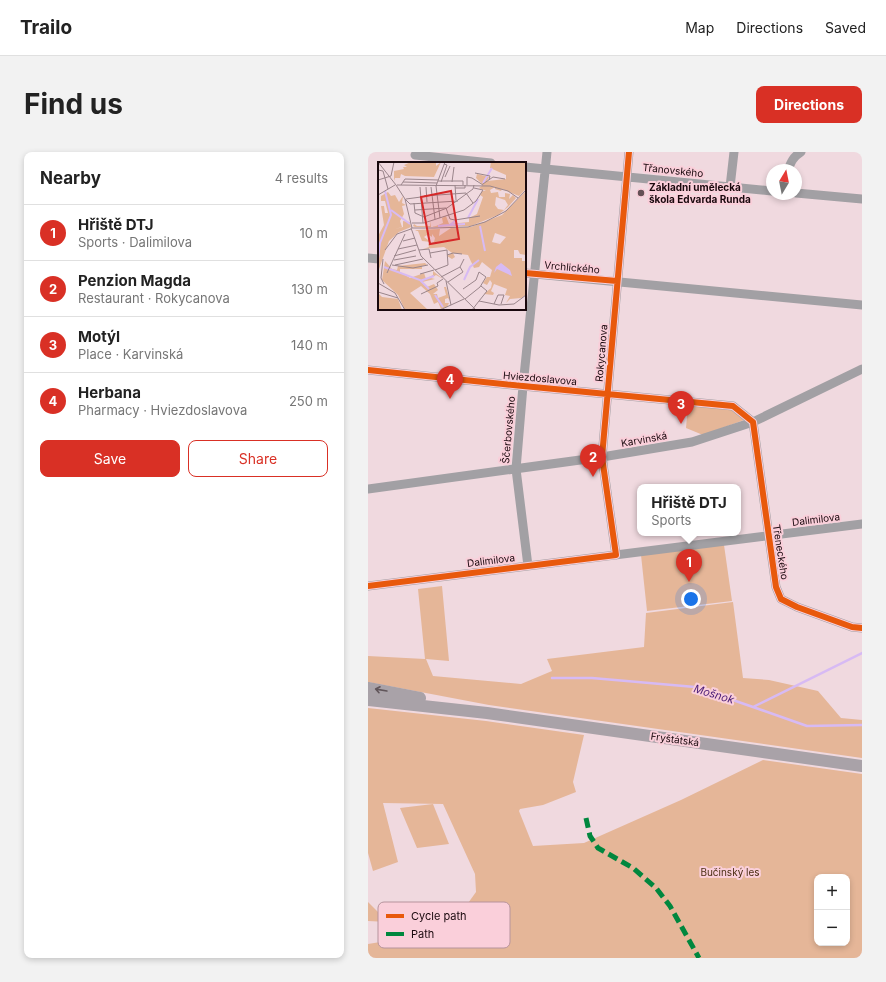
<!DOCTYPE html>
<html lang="en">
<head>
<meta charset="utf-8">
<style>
	body { margin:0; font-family:Inter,sans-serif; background:#f2f2f2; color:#222 }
	.controls { position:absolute; right:12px; bottom:12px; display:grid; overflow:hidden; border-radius:8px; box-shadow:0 2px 6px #0003 }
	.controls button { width:36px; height:36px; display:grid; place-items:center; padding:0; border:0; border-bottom:1px solid #e0e0e0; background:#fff; color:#222; font:20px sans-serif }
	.compass { position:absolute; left:398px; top:12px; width:36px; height:36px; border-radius:50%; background:#fff; box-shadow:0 2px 6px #0003; rotate:10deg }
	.you { position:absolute; left:323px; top:447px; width:14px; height:14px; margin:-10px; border:3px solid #fff; border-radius:50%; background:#1a73e8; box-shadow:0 0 0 6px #1a73e833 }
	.badge { display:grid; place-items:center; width:26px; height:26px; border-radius:50%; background:#d93025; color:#fff; font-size:13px; font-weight:700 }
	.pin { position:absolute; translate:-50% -33px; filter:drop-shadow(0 1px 2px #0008) }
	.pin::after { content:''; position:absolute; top:21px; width:14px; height:12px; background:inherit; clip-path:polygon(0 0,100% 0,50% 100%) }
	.popup { position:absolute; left:269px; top:332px; width:104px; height:52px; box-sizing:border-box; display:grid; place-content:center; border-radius:8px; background:#fff; filter:drop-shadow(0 1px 3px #0005); font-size:13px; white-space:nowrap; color:#767676 }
	.popup b { font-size:15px; color:#222 }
	.popup::after { content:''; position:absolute; left:50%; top:100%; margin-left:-8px; border:8px solid transparent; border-top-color:#fff }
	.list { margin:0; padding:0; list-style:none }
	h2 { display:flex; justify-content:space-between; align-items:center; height:52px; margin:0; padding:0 16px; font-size:17px }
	h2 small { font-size:13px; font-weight:400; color:#767676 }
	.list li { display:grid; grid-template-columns:26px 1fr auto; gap:12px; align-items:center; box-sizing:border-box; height:56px; padding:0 16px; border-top:1px solid #e0e0e0 }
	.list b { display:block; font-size:15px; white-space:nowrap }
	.list p { margin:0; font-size:13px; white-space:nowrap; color:#767676 }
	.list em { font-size:13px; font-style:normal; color:#767676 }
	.actions { display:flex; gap:8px; padding:12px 16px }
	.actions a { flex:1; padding:9px 0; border:1px solid #d93025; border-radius:8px; text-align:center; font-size:14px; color:#d93025 }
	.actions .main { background:#d93025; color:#fff }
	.map { position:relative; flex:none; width:494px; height:806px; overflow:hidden; border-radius:8px }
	header { display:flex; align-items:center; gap:24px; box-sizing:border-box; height:56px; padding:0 20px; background:#fff; border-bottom:1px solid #e0e0e0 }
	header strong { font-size:19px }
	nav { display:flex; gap:22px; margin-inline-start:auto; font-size:14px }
	.intro { display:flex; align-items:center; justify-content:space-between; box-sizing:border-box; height:96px; padding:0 24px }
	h1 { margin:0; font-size:28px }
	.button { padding:10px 18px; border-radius:8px; background:#d93025; color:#fff; font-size:14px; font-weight:700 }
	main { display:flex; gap:24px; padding:0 24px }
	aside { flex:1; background:#fff; border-radius:8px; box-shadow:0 2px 6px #0003 }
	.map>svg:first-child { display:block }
	.green { fill:#e5b698; fill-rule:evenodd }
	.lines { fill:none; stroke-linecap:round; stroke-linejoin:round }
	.stream { stroke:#d7baf4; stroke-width:2.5 }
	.minor { stroke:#a2a0a4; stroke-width:9 }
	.major { stroke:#a9a2a8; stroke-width:12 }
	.quiet { stroke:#00873e; stroke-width:5; stroke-dasharray:10 5; stroke-linecap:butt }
	.cycleway-casing { stroke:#facfda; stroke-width:8 }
	.cycleway { stroke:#e8590c; stroke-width:6 }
	.oneway { stroke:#61555a }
	.poi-dot { fill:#645156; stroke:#facfda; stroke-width:1.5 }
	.labels { text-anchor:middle; stroke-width:4; stroke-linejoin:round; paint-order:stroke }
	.street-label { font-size:10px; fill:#19080d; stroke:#facfda }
	.poi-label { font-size:10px; font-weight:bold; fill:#19080d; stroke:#facfda; text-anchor:start }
	.park-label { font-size:10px; fill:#4a2d12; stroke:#facfda }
	.water-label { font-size:11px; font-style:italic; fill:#491b76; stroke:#facfda }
	.inset-river { fill:none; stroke:#d7baf4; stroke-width:2 }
	.inset-road { fill:none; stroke:#9a858b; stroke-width:1 }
	.view { fill:#d62828; fill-opacity:0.15; stroke:#d62828; stroke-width:2 }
	.inset-edge { fill:none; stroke:#19080d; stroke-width:2 }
	.key { fill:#facfda; stroke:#b6939c; stroke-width:1 }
	.key-label { font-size:11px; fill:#19080d }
</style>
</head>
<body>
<header>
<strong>Trailo</strong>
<nav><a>Map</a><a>Directions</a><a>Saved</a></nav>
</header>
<div class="intro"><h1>Find us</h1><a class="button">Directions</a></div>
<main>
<aside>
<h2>Nearby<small>4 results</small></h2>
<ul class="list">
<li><span class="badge">1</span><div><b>Hřiště DTJ</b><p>Sports · Dalimilova</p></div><em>10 m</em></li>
<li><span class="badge">2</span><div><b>Penzion Magda</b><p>Restaurant · Rokycanova</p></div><em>130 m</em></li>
<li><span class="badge">3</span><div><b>Motýl</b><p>Place · Karvinská</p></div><em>140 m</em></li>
<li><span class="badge">4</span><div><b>Herbana</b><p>Pharmacy · Hviezdoslavova</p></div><em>250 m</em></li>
</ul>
<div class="actions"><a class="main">Save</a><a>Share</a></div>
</aside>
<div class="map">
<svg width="494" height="806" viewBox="0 0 494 806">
	<rect width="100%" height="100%" fill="#f0d9df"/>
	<!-- green -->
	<path class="green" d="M 320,253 L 361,257 L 366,259 L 376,268 L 335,283 L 318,276 Z
		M 356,393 L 364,449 L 279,459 L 273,403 Z
		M 74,434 L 81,509 L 58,507 L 65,524 L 153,532 L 184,519 L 179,507 L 276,495 L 278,461 L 365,450 L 375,526 L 401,528 L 450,539 L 473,566 L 494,568 L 494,606 L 121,553 L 0,530 L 0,504 L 57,507 L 50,437 Z
		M 0,556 L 118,569 L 216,583 L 205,630 L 208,640 L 175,653 L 152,657 L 151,659 L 165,694 L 216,691 L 313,648 L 395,608 L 494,622 L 494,806 L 0,806 L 0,792 L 80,779 L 108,740 L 107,722 L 75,652 L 15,651 L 30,710 L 5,719 L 0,701 ZM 449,725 L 479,725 L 479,791 L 449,791 Z
		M 65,652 L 81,692 L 49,696 L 32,656 Z
		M 0,750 L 20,770 L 0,769 Z"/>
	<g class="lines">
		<!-- stream -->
		<path class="stream" d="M 184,526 L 224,526 L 327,535 L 385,555 L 494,501
			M 385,555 L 439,574 L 494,573"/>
		<!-- minor -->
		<path class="minor" d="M 47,3 L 123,11
			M 157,15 L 404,39
			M 420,18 C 423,10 425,5 433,0
			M 362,35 L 366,0
			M 428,41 L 494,47
			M 0,106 L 11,107
			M 157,121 L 494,153
			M 0,218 L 155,234 L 365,254 L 385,270 L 408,435 L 413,447 L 429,455 L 484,475 L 494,476
			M 0,337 L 234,305 L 324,290 L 385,270 L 494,217
			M 248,403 L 234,305 L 261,0
			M 160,414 L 148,317 L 155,234 L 179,0
			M 0,434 L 494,372"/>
		<!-- major -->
		<path class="major" d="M 0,536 L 52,546
			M 0,548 L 119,561 L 494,614"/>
		<!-- quiet -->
		<path class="quiet" d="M 218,666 L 222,684 L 230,696 L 265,716 L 288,736 L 302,754 L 331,806"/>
		<defs>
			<path id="cycleway" d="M 157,121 L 249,129
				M 0,218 L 155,234 L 365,254 L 385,270 L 408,435 L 413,447 L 429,455 L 484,475 L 494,476
				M 0,434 L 248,403 L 234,305 L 261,0"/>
		</defs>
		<!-- cycleway casing -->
		<use href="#cycleway" class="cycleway-casing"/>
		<!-- cycleway -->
		<use href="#cycleway" class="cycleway"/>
	</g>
	<!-- one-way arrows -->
	<defs><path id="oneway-shaft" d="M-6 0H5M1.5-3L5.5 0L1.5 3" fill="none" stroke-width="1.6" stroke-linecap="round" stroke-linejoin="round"/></defs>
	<use class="oneway" href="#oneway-shaft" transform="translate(13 538) rotate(-170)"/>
	<!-- markers -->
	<circle class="poi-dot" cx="273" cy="41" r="4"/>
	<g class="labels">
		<!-- street labels -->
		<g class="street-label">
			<text transform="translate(305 18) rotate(6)" y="4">Třanovského</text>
			<text transform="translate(204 115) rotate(5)" y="4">Vrchlického</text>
			<text transform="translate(233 201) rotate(-85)" y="4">Rokycanova</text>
			<text transform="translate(172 226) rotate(5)" y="4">Hviezdoslavova</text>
			<text transform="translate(140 278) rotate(-85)" y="4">Ščerbovského</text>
			<text transform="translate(276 287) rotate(-10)" y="4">Karvinská</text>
			<text transform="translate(448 367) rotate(-7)" y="4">Dalimilova</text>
			<text transform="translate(413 400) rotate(81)" y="4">Třeneckého</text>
			<text transform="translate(123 408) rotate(-7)" y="4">Dalimilova</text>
			<text transform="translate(307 587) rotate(8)" y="4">Fryštátská</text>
		</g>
		<!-- poi labels -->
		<g class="poi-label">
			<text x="281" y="39">Základní umělecká<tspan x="281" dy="12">škola Edvarda Runda</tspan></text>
		</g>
		<!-- park labels -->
		<g class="park-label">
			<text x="362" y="724">Bučinský les</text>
		</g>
		<!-- water labels -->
		<g class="water-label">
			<text transform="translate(346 542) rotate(17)" y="4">Mošnok</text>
		</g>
	</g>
	<!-- overview -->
	<g transform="translate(10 10)">
		<rect width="148" height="148" fill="#f0d9df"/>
		<path d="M 33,0 L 58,0 L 58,4 L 63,0 L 56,15 L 27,14 L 23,12 L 22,16 L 17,16 L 16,19 L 16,9 L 26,7 L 25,5 L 29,5 L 26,3 ZM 113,0 L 148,0 L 148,27 L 141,34 L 124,27 L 123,29 L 117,27 L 117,25 L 112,28 L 113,31 L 120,30 L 121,35 L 127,35 L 127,31 L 132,32 L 131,37 L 135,33 L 138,36 L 130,45 L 120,53 L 93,64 L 37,65 L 35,64 L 36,62 L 39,64 L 52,64 L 52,59 L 53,65 L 58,64 L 65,61 L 64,56 L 68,54 L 71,62 L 91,60 L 91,56 L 99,52 L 105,35 L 102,33 L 104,29 L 108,29 L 101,26 L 105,23 L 98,16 L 99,12 L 111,15 L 109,19 L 128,17 L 128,13 L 112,6 ZM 118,35 L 127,38 L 130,43 L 126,48 L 120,47 L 117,43 ZM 148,29 L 148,93 L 142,92 L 140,88 L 136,88 L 136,96 L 148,96 L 144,96 L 144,99 L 148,99 L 148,133 L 143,136 L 132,137 L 128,141 L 132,134 L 127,133 L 129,127 L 116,122 L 113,129 L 116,131 L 115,133 L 106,132 L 113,126 L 114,121 L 112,118 L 109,123 L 105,121 L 109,115 L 112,115 L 114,108 L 104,100 L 101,105 L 96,106 L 90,93 L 75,91 L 77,95 L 74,97 L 69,94 L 74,91 L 66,85 L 45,87 L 51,85 L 50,82 L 56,80 L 57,76 L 54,72 L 54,75 L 51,73 L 51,77 L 49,73 L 46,75 L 53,80 L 44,79 L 40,69 L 37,69 L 39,68 L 62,67 L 61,74 L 73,66 L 93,65 L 124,53 ZM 117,71 L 128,75 L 122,82 L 114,80 ZM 10,30 L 13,34 L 17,33 L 21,40 L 25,34 L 24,41 L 28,43 L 24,44 L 26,52 L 22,59 L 24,65 L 17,67 L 25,65 L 25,59 L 32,60 L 33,65 L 21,70 L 11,79 L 0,110 L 0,74 L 6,63 L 3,44 L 6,44 L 7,51 L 10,51 L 7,39 L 3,39 L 3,34 ZM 7,99 L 14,107 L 19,108 L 20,104 L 47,101 L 49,103 L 44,104 L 44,107 L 22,107 L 22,110 L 32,116 L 46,111 L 48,117 L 55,113 L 55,109 L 65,117 L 58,113 L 53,116 L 57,117 L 44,120 L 49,125 L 56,122 L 60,128 L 55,132 L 59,132 L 60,136 L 68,133 L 66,125 L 68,125 L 72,139 L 70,136 L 67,137 L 67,141 L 71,141 L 69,145 L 63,147 L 60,140 L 56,142 L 52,132 L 43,124 L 32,131 L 50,148 L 27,148 L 20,133 L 4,118 ZM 0,131 L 4,135 L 20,137 L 24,148 L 0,148 Z" fill="#e5b698" fill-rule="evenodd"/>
		<path d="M 123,101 L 132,108 L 134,114 L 119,107 L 116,111 L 118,105 Z" fill="#d7baf4"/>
		<path class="inset-river" d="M 105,21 L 114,6M 13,48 L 32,62M 90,56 L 100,37M 72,63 L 87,62M 60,64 L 72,63 L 77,59M 102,64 L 107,89M 0,97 L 2,81 L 13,53 L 7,29M 6,105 L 42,118 L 51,127M 86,118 L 92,105 L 101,98M 42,119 L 56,114M 57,133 L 65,145"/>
		<path class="inset-road" d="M 0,0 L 18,23M 0,8 L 5,9 L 10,27M 97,11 L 112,14 L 111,18M 67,15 L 72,4M 0,18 L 13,14 L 16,0M 60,19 L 85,19 L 85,23M 25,20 L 59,21M 63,20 L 69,3 L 66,2M 74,20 L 76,5M 105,22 L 115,15 L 127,17M 18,23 L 27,37 L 34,66M 19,23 L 112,24 L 130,29 L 140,36M 23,23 L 27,17 L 60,18M 77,23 L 78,38M 89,23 L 89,15 L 94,16 L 105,23M 42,25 L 45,61M 48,25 L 49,40M 53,25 L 57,57M 77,26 L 87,26 L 87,23M 0,33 L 17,23M 46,34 L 88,31 L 95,41M 27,37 L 32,42 L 80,39M 28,37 L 43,35M 36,41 L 37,51 L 46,55 L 69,46 L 95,27 L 96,23M 37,48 L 68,46 L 72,57 L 77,58 L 102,54M 62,56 L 58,24 L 67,0M 34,61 L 46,61 L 86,48 L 98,39 L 105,28 L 96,26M 56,66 L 33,66 L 43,94 L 98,148M 56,66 L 90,65 L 107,60 L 128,49 L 148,28M 25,79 L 37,76M 20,87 L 39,83M 7,88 L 19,72 L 33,67M 41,88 L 51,87 L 53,96M 52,91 L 69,88 L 70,103 L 57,108M 69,93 L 75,91 L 84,92M 16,94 L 38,88M 5,97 L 3,116 L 6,122M 16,98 L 38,94M 14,103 L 35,106 L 50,103M 17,103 L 45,97M 9,111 L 27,72M 42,112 L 56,108M 63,115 L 82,105 L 86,97M 68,119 L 73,143M 70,120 L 85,110 L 82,105M 0,121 L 17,131 L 27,148M 85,127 L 98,118 L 101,110M 0,130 L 20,136M 43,132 L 60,124 L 59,121 L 65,117M 87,137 L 102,125 L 108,115 L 101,110M 101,139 L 109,129 L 103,124M 116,142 L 120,133 L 126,133 L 123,142M 62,148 L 86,137M 94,148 L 101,139 L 121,143 L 136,142 L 148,133"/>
		<path class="view" d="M 73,29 L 81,77 L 52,82 L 43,35 Z"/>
		<rect width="148" height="148" class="inset-edge"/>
	</g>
	<!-- legend -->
	<rect x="10" y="750" width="132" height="46" rx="6" class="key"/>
	<rect x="18" y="762" width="18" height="4" fill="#e8590c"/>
	<rect x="18" y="780" width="18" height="4" fill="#00873e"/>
	<g class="key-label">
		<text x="43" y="768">Cycle path</text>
		<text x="43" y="786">Path</text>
	</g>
</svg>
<div class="controls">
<button>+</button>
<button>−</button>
</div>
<svg class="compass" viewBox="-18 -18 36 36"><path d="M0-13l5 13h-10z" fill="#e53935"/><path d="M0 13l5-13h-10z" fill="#767676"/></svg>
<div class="you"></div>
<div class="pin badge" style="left:321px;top:430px">1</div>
<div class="popup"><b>Hřiště DTJ</b>Sports</div>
<div class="pin badge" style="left:225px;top:325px">2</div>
<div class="pin badge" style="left:313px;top:272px">3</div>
<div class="pin badge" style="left:82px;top:247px">4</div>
</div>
</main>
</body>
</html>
